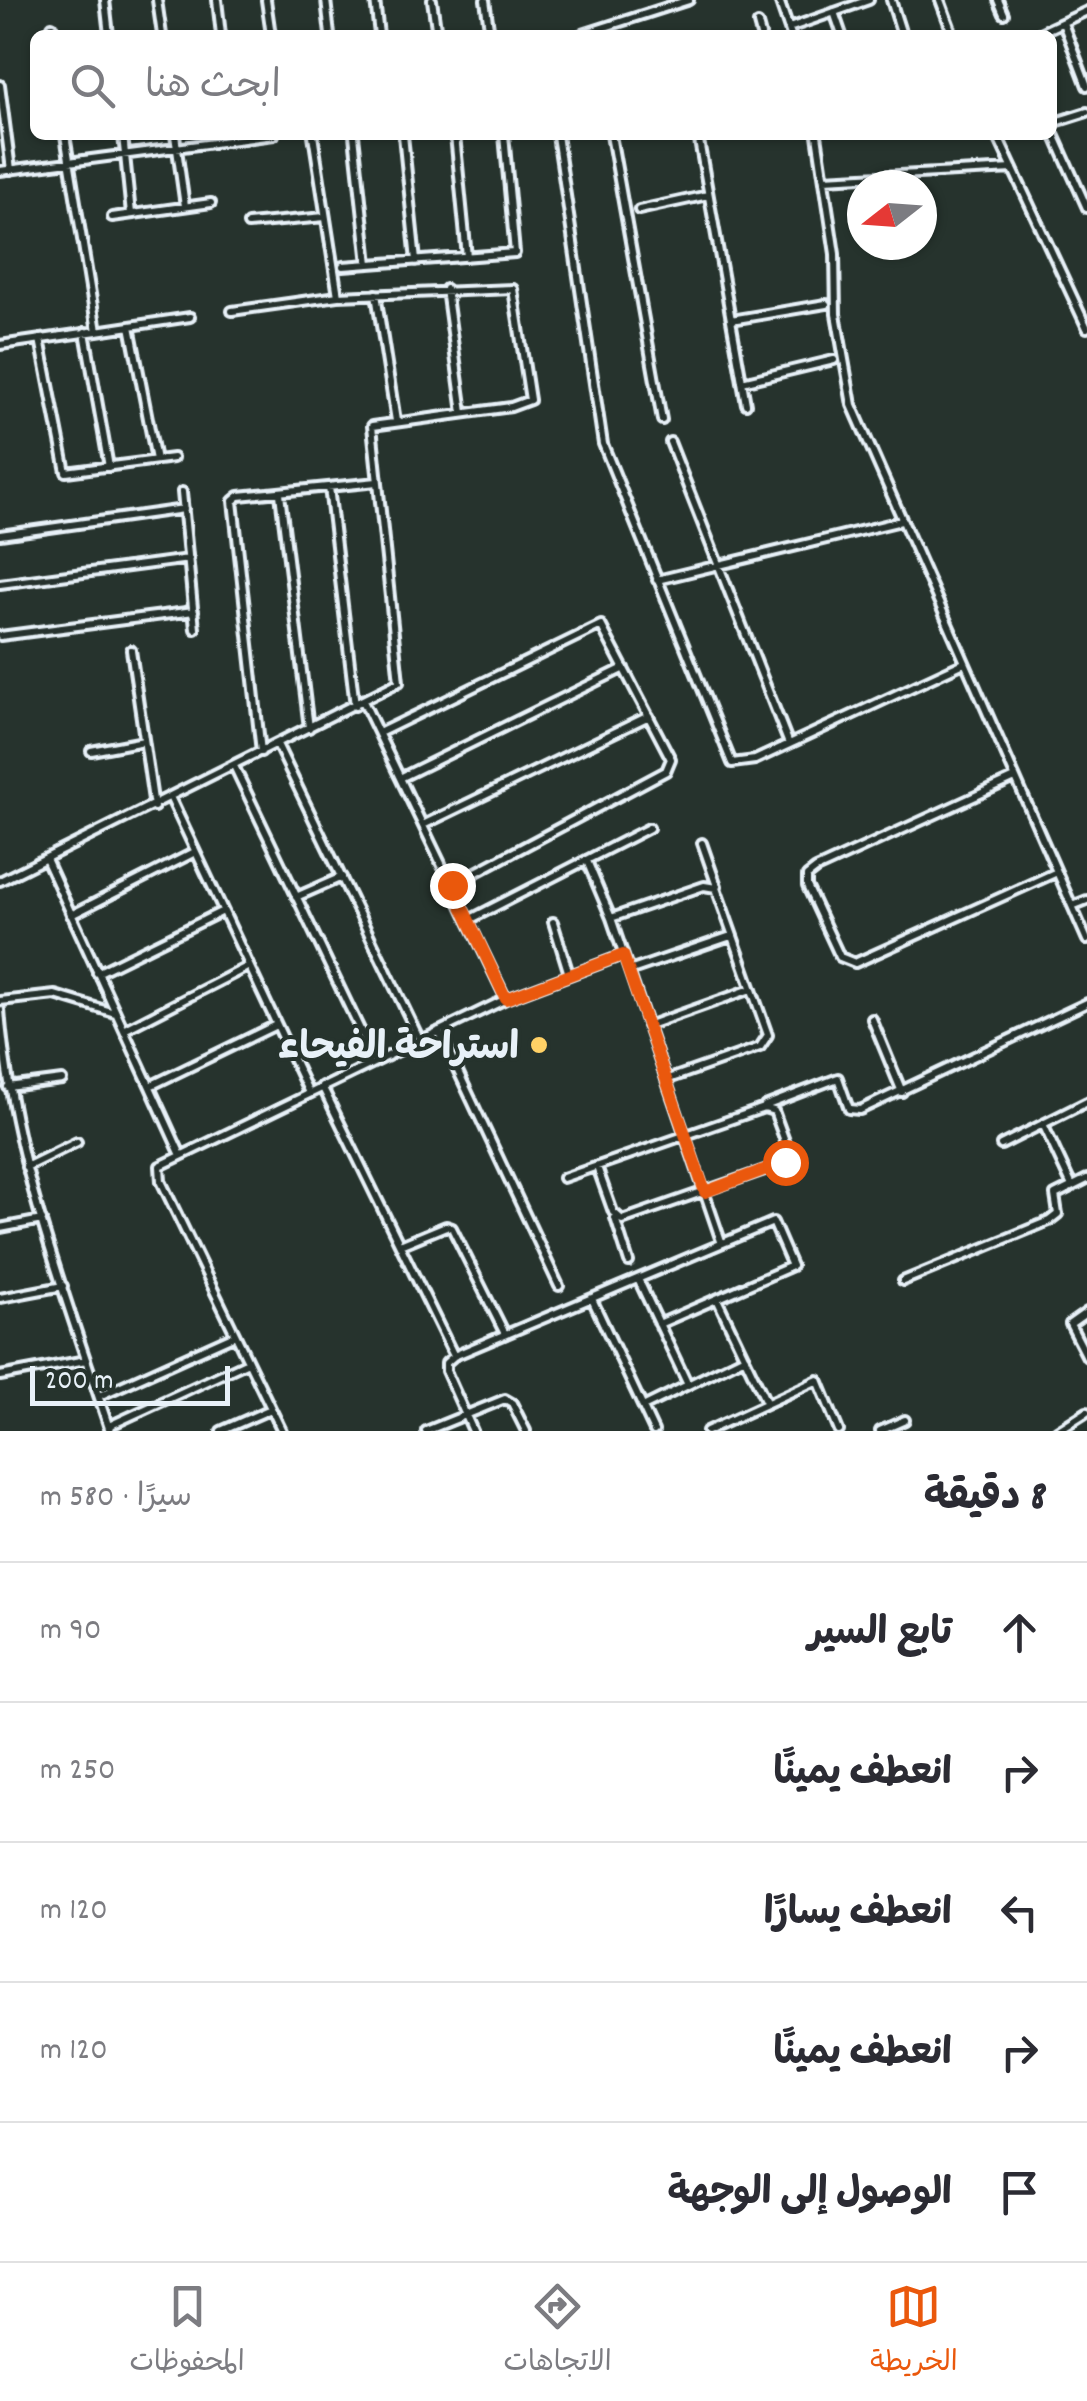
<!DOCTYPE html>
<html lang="ar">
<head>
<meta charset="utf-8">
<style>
	body { margin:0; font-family:Dekko,"Playpen Sans Arabic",sans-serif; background:#f2f2f3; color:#2b2b33; direction:rtl }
	.compass { position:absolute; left:847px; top:170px; width:90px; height:90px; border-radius:50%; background:#fff; box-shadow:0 2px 8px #0004; rotate:253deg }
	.scale { position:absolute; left:30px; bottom:25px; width:200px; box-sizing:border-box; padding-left:10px; border:5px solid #e8f1f8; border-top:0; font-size:28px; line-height:35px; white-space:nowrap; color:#e8f1f8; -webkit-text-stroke:8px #26332d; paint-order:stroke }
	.stop { position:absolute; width:30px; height:30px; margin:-22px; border:8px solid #ea580c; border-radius:50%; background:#fff }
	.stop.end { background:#ea580c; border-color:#fff; box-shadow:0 2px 10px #0008 }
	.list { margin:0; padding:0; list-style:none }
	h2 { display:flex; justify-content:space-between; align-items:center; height:130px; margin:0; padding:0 40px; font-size:42px }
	h2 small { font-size:32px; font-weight:400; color:#7c7c81 }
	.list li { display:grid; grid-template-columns:65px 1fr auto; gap:30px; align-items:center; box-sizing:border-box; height:140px; padding:0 40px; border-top:2px solid #e1e1e2 }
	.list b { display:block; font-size:38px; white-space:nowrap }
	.list em { font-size:32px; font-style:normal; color:#7c7c81 }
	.icon { flex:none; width:55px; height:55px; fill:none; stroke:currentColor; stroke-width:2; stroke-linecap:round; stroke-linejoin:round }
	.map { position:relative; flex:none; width:1087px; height:1431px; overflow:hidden; direction:ltr }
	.search { position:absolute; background:#fff; box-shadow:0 2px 8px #0004; left:30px; right:30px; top:30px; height:110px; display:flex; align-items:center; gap:25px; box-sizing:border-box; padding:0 35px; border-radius:15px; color:#7c7c81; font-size:38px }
	.sheet { height:830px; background:#fff }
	nav { display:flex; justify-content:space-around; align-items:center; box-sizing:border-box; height:140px; border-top:2px solid #e1e1e2; background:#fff; font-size:28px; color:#7c7c81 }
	nav a { display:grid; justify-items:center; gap:5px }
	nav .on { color:#ea580c }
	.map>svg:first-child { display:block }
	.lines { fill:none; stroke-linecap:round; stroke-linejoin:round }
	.minor-casing { stroke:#e8f1f8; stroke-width:14 }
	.minor { stroke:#26332d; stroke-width:6 }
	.route { stroke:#ea580c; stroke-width:12 }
	.poi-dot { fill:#ffd166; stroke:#26332d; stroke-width:4 }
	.labels { text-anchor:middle; stroke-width:8; stroke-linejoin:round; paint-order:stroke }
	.poi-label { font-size:38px; font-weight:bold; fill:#e8f1f8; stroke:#26332d; text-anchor:end }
</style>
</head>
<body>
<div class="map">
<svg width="1087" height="1431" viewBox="0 0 1087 1431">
	<rect width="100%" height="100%" fill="#26332d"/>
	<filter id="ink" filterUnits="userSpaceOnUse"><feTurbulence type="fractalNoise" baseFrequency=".01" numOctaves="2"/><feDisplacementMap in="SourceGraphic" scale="20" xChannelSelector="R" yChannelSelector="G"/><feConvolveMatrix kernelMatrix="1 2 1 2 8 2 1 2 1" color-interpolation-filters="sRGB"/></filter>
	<g filter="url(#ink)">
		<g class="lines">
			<defs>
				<path id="minor" d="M 105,0 L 109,35
					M 157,0 L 162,35
					M 217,0 L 221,35
					M 266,0 L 271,35
					M 326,0 L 330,35
					M 375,0 L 379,35
					M 432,0 L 437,35
					M 485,0 L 490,35
					M 779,0 L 791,35
					M 891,0 L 902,35
					M 940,0 L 953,35
					M 998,0 L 1004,14
					M 834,12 L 842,35
					M 1063,23 L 1087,86
					M 758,24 L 761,35
					M 52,26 L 53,35
					M 789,28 L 869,0
					M 580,35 L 689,0
					M 1035,35 L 1087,11
					M 0,85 L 11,170
					M 1052,123 L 1087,112
					M 1052,130 L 1087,208
					M 123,135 L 131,214
					M 175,135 L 185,206
					M 354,135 L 368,264
					M 403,135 L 416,261
					M 455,135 L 467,257
					M 557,135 L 603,444 L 732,763 L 755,760 L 964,663
					M 611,135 L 662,420
					M 698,135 L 746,404
					M 817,135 L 835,254 L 836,314 L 852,405 L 1087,940
					M 997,135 L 1087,328
					M 0,171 L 274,135
					M 824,179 L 1013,169
					M 639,210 L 708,195
					M 112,217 L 211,203
					M 248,224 L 325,217
					M 343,266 L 515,253 L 504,135
					M 446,289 L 463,413
					M 376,294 L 396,421
					M 232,311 L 338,296
					M 731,320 L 826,304
					M 130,326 L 156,460
					M 97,331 L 190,317
					M 85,332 L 109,467
					M 40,339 L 66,472 L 173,458
					M 0,345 L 97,331 L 65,135
					M 742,382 L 834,360
					M 670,442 L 789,744
					M 329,487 L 355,706
					M 182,492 L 195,629
					M 280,494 L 309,728
					M 0,535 L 184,509
					M 657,580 L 901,521
					M 0,584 L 189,559
					M 0,636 L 194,611
					M 131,650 L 154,807
					M 379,733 L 601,625 L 671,759 L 666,771 L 452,885
					M 277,744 L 420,1040
					M 91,751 L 144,741
					M 261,752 L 233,501 L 239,496 L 377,482
					M 235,768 L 375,1061
					M 400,778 L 624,668
					M 1015,778 L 816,869 L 807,876 L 807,886 L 840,957 L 855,963 L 1057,872
					M 171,799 L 309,1093
					M 423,825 L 649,716
					M 702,843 L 717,886
					M 47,861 L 180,1153
					M 587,861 L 611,918 L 721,1241
					M 0,881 L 399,682 L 372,426 L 511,407 L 530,400 L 513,289 L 338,296 L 313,135
					M 296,897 L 342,877
					M 1072,906 L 1087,900
					M 71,915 L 195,852
					M 611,918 L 704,886 L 716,888 L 768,1035 L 760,1047 L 666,1080
					M 469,920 L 649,828
					M 553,922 L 569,974
					M 629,971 L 731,936
					M 97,973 L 223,911
					M 506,999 L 623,955
					M 0,1001 L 55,995 L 115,1013
					M 0,1010 C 11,1156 65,1294 110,1431
					M 872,1019 L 902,1092
					M 647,1026 L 751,989
					M 124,1030 L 249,966
					M 439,1031 L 559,1286
					M 150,1086 L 276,1025
					M 322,1086 L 454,1356 L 773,1222 L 792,1266 L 659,1324
					M 8,1087 L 62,1080
					M 765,1106 L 838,1078 L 849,1109 L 860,1110 L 1087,1003
					M 1043,1124 L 1072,1186
					M 1001,1145 L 1087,1102
					M 26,1167 L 77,1142
					M 563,1178 L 764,1108 L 774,1111 L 789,1152 L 779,1165 L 622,1220 L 613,1212 L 597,1167
					M 615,1218 L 629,1262
					M 0,1228 L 42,1220
					M 400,1245 L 446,1226 L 452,1228 L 505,1334
					M 638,1279 L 688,1385
					M 903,1281 L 1049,1221 L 1058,1214 L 1055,1195 L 1087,1179
					M 0,1298 L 63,1286
					M 592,1299 L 654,1431
					M 717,1299 L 766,1402
					M 1087,1312 L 1070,1324 L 1087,1357
					M 454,1356 L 446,1363 L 446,1371 L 473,1431
					M 0,1376 L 86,1360
					M 99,1396 L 235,1335
					M 643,1407 L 745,1357
					M 109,1426 L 248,1362
					M 221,1431 L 271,1409
					M 282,1431 L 161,1181 L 160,1166 L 506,999 L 363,701
					M 426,1431 L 505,1399 L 512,1403 L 526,1431
					M 707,1431 L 818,1380 L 839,1431
					M 880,1431 L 905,1420
					M 1057,1431 L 1087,1412"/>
			</defs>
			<!-- minor casing -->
			<use href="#minor" class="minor-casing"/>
			<!-- minor -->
			<use href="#minor" class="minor"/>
		</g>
	</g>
	<g class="lines" filter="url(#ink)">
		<!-- route -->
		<path class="route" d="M 452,885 L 506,999 L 623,955 L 705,1192 L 785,1162"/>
	</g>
	<!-- markers -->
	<circle class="poi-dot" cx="539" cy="1045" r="10"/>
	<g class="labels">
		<!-- poi labels -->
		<g class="poi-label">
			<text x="519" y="1058">استراحة الفيحاء</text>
		</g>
	</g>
</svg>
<svg class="compass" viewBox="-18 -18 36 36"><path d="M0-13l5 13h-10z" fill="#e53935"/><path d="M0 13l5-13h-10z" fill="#7c7c81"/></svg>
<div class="scale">200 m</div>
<div class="stop" style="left:785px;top:1162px"></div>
<div class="stop end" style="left:452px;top:885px"></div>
<div class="search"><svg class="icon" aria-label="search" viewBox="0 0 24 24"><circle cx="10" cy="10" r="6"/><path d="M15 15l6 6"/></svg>ابحث هنا</div>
</div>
<section class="sheet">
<h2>8 دقيقة<small>سيرًا · 580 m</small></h2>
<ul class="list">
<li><svg class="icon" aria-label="ahead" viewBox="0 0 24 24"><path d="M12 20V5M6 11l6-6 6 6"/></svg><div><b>تابع السير</b></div><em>90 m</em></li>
<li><svg class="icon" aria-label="right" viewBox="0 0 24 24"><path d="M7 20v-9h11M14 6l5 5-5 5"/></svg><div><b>انعطف يمينًا</b></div><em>250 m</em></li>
<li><svg class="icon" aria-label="left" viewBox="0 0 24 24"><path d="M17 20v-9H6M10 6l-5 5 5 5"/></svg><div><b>انعطف يسارًا</b></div><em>120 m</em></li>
<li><svg class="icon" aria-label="right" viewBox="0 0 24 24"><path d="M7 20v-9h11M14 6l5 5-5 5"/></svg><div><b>انعطف يمينًا</b></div><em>120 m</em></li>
<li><svg class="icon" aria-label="arrive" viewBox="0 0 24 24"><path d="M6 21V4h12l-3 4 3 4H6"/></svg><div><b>الوصول إلى الوجهة</b></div></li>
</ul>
</section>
<nav>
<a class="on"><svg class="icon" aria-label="map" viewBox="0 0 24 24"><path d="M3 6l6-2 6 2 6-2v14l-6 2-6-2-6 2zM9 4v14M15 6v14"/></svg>الخريطة</a>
<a><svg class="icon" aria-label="directions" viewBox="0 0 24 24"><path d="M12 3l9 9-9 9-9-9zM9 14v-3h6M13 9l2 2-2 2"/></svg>الاتجاهات</a>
<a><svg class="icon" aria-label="saved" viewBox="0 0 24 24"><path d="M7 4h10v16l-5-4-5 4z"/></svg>المحفوظات</a>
</nav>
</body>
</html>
